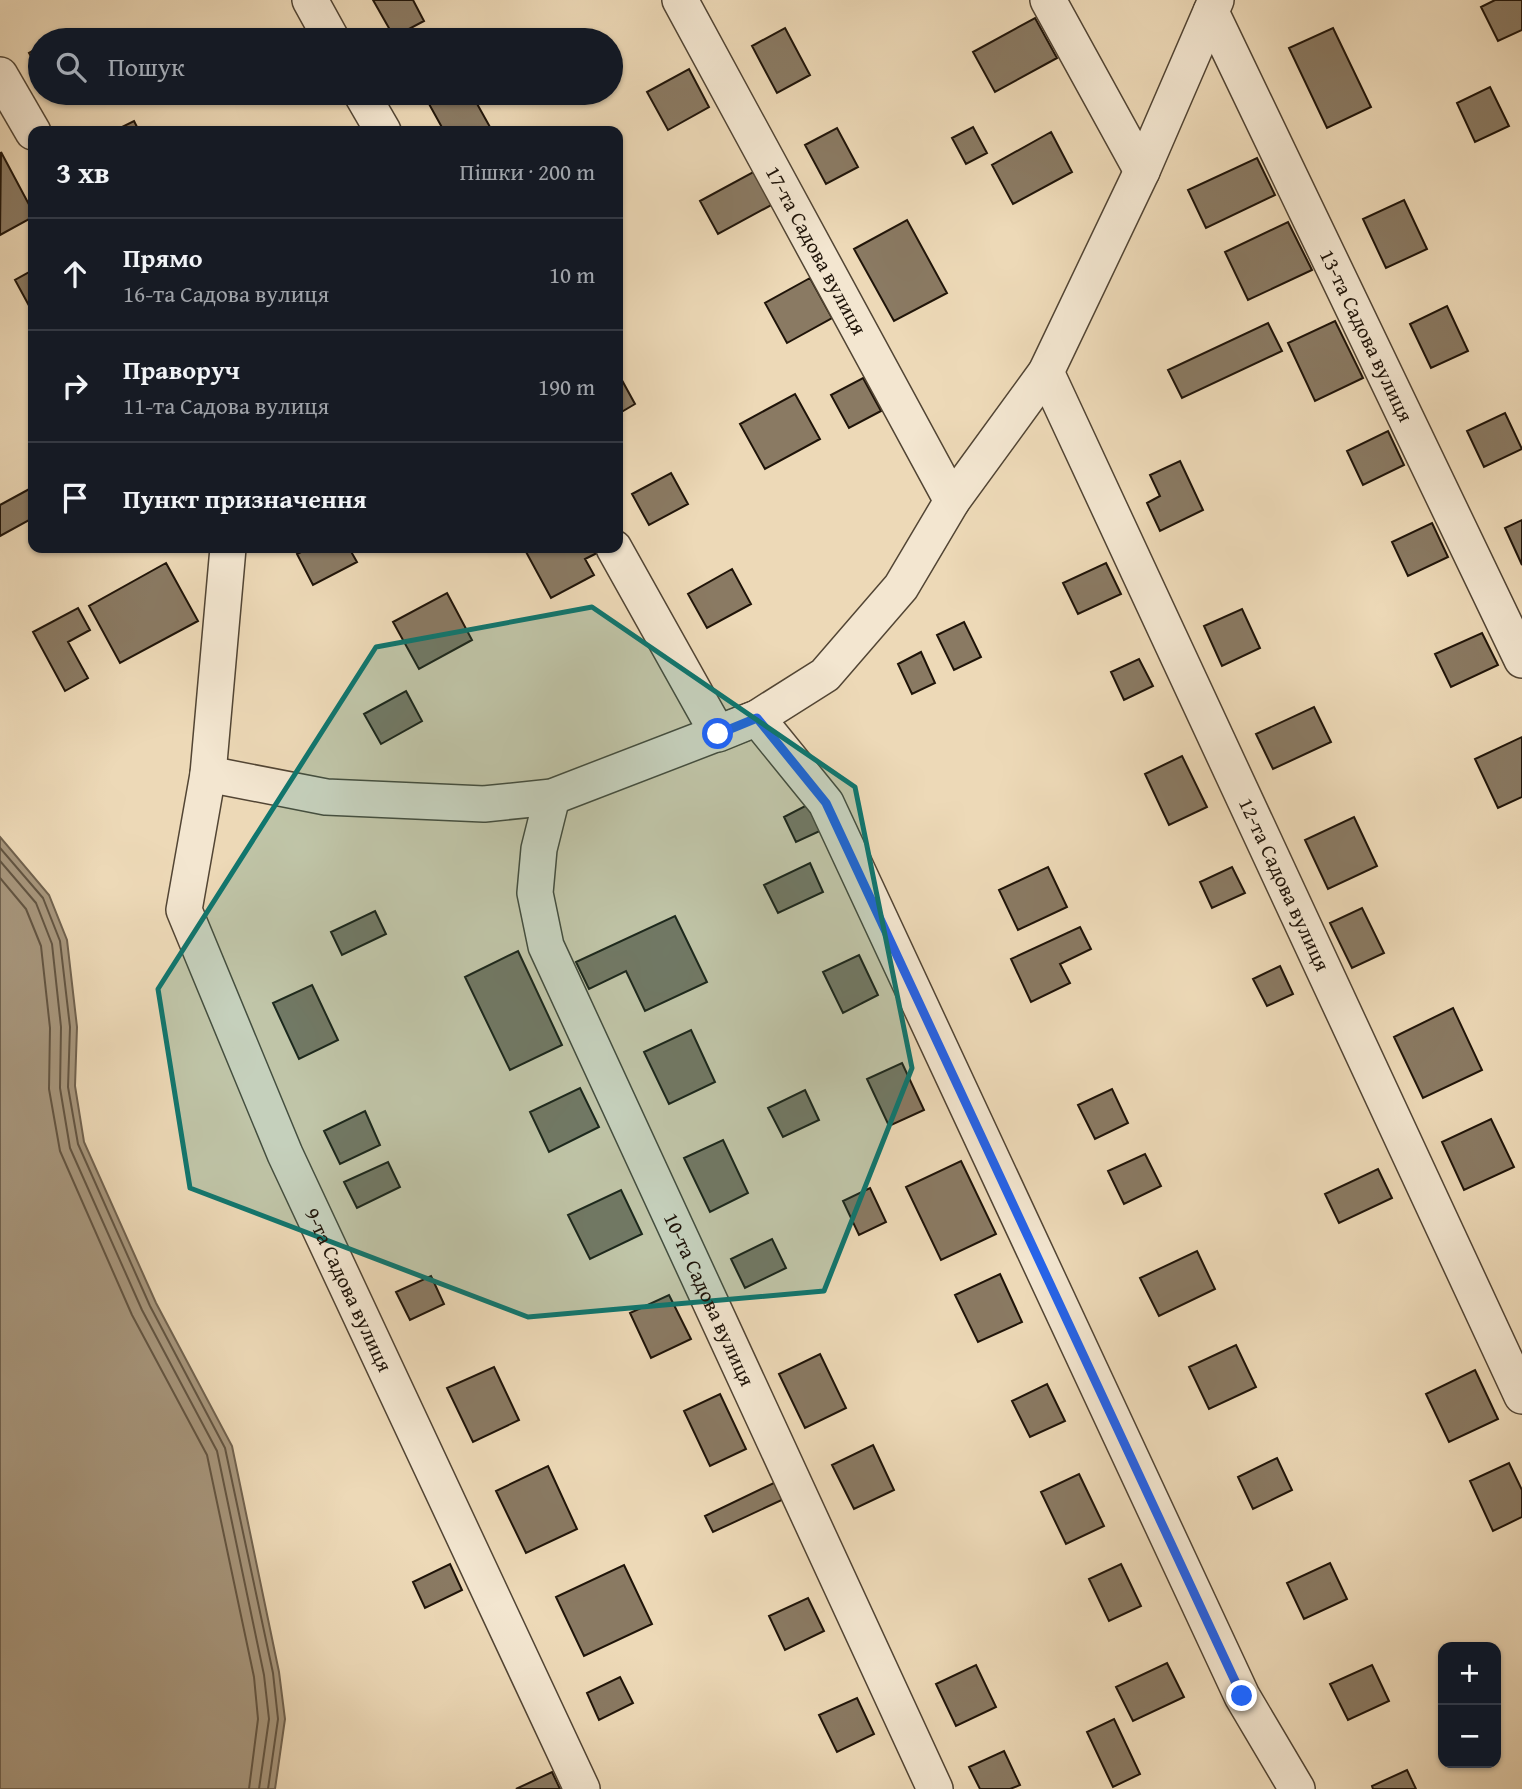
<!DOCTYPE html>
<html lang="uk">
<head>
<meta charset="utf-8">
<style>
	body { margin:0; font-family:"Gentium Book Plus",serif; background:#20242c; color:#f1f3f6 }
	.controls { position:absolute; right:21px; bottom:21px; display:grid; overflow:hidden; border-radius:14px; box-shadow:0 2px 5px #0004 }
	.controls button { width:63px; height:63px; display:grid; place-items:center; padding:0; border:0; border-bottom:2px solid #363941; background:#171b24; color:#f1f3f6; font:35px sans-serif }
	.stop { position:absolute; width:21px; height:21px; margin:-16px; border:5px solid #2563eb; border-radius:50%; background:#fff }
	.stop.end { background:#2563eb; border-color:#fff; box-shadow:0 2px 7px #0008 }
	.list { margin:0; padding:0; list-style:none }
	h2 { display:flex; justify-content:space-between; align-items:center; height:91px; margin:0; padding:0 28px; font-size:30px }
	h2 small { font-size:23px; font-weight:400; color:#9ea1a6 }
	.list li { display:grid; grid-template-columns:46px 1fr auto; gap:21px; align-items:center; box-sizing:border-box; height:112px; padding:0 28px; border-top:2px solid #363941 }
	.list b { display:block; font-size:26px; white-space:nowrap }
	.list p { margin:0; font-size:23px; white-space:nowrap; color:#9ea1a6 }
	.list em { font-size:23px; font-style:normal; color:#9ea1a6 }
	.icon { flex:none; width:38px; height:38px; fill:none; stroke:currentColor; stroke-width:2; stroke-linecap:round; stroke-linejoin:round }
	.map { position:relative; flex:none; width:1522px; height:1789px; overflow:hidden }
	.search { position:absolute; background:#171b24; box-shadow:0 2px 5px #0004; left:28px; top:28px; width:595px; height:77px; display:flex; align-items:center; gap:18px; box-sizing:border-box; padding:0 24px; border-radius:38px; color:#9ea1a6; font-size:26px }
	.panel { position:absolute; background:#171b24; box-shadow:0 2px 5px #0004; left:28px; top:126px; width:595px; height:427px; border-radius:14px }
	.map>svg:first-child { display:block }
	.water { fill:#a7967c; stroke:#71624e; stroke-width:2 }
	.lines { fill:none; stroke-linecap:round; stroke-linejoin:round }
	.shore { stroke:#635542; stroke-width:2 }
	.building { fill:#8a7a63; stroke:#1f1409; stroke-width:2 }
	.minor-casing { stroke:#524534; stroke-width:38 }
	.minor { stroke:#f3e6d0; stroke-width:35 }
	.route { stroke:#2563eb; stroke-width:9 }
	.marked { fill:#0f766e; fill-opacity:0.2; stroke:#0f766e; stroke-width:5; stroke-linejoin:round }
	.labels { text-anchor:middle; stroke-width:7; stroke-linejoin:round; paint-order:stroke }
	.street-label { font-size:21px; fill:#1f1409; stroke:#f3e6d0 }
</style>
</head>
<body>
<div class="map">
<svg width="1522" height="1789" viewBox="0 0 1522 1789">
	<rect width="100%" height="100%" fill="#edd9b7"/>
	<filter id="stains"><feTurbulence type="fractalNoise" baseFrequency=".00286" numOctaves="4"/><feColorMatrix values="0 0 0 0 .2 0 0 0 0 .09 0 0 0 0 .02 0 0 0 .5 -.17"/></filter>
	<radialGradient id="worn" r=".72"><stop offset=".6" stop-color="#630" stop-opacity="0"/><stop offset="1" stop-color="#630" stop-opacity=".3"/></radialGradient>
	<!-- water -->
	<path class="water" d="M 0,837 L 49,895 L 67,940 L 77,1027 L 75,1086 L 84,1142 L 156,1303 L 232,1446 L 279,1672 L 285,1719 L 275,1789 L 0,1789 Z"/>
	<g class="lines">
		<!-- shore -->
		<path class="shore" d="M 0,848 L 43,898 L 60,941 L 70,1027 L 68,1087 L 78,1144 L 150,1306 L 225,1448 L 273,1673 L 278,1719 L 268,1789
			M 0,861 L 36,903 L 52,944 L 61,1027 L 60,1088 L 70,1148 L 142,1310 L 217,1451 L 264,1675 L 269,1719 L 259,1789
			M 0,878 L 26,909 L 41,946 L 50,1028 L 49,1089 L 60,1151 L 132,1315 L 207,1455 L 254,1677 L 258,1719 L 249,1789"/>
	</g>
	<!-- building -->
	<path class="building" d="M 373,0 L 413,0 L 424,21 L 394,37 Z
		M 1495,0 L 1522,0 L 1522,30 L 1498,41 L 1481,7 Z
		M 1035,18 L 1057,58 L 995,92 L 973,52 Z
		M 785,28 L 810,75 L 777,93 L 752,46 Z
		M 1333,28 L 1371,107 L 1327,128 L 1289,48 Z
		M 71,30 L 76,40 L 52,40 Z
		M 40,47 L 40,73 L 29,53 Z
		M 689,69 L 709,107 L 668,130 L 647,92 Z
		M 1490,87 L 1509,126 L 1475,142 L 1457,103 Z
		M 450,93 L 471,93 L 490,127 L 482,131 L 444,131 L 429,104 Z
		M 134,121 L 139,131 L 114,131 Z
		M 973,127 L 987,153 L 966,164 L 952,138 Z
		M 837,128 L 858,167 L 826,184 L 805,145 Z
		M 1051,132 L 1072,172 L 1013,204 L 992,165 Z
		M 1,152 L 33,212 L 33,217 L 0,235 Z
		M 1257,158 L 1275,195 L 1206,228 L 1188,190 Z
		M 757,170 L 775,203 L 718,234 L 700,201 Z
		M 1404,200 L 1427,249 L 1386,268 L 1363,219 Z
		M 907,220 L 947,293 L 894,321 L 854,249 Z
		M 1288,222 L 1312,270 L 1248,300 L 1225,252 Z
		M 33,270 L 33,313 L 15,280 Z
		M 810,278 L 832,318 L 787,343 L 765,303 Z
		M 1447,306 L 1468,351 L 1431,368 L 1410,324 Z
		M 1335,321 L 1363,378 L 1315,401 L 1288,343 Z
		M 1268,323 L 1282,351 L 1182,398 L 1168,370 Z
		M 618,373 L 635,404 L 618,414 Z
		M 863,378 L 881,411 L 849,428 L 831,395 Z
		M 795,394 L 820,439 L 765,469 L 740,424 Z
		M 1505,413 L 1522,449 L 1484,467 L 1467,431 Z
		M 1388,431 L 1404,465 L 1363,485 L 1347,451 Z
		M 1180,461 L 1203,510 L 1160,531 L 1147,503 L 1160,496 L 1150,475 Z
		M 671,473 L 688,504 L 649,525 L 632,494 Z
		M 33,487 L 33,518 L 0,536 L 0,505 Z
		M 1522,520 L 1522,565 L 1505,528 Z
		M 1432,523 L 1448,557 L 1408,576 L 1392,542 Z
		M 309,548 L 349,548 L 357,562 L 313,585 L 297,554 Z
		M 530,548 L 594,548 L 597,553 L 585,559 L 594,575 L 551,598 L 525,550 Z
		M 166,563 L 198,621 L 120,663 L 89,606 Z
		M 1106,563 L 1121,594 L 1078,614 L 1063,583 Z
		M 732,569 L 751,604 L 707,628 L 688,594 Z
		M 447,593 L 472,640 L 419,669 L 393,622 Z
		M 78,608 L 90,630 L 68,642 L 88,678 L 65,691 L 33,632 Z
		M 1242,609 L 1260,648 L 1222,666 L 1204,626 Z
		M 964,622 L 981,657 L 954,670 L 937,635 Z
		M 1482,633 L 1498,665 L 1451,687 L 1435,654 Z
		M 921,652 L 935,683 L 912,694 L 898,664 Z
		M 1139,659 L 1153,686 L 1124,700 L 1111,672 Z
		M 406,691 L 422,721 L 381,744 L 364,714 Z
		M 1314,707 L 1331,742 L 1273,769 L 1256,734 Z
		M 1522,737 L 1522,797 L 1498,808 L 1475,759 Z
		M 1182,756 L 1207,807 L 1169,825 L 1145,774 Z
		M 809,804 L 822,830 L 796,842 L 784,817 Z
		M 1354,817 L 1377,866 L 1328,889 L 1305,840 Z
		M 810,863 L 823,892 L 778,913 L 764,885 Z
		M 1048,867 L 1067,907 L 1018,930 L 999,890 Z
		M 1232,867 L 1245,893 L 1212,908 L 1200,882 Z
		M 1362,908 L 1384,953 L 1352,968 L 1330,923 Z
		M 375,911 L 386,934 L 342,955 L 331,932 Z
		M 675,916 L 707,982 L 645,1011 L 626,971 L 589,989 L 576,962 Z
		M 1080,927 L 1091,949 L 1060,964 L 1070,983 L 1031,1002 L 1011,959 Z
		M 518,951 L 562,1045 L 510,1070 L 465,977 Z
		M 859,955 L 878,995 L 843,1013 L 823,972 Z
		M 1280,966 L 1293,994 L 1267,1006 L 1253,979 Z
		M 312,985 L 338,1040 L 299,1059 L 273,1003 Z
		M 1453,1008 L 1482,1070 L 1423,1098 L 1394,1037 Z
		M 691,1030 L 715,1082 L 669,1104 L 644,1052 Z
		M 902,1063 L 924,1110 L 889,1126 L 867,1079 Z
		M 580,1088 L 599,1127 L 549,1152 L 530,1112 Z
		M 1112,1089 L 1128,1123 L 1095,1139 L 1078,1105 Z
		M 805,1090 L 819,1120 L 783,1137 L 768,1108 Z
		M 365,1111 L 380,1145 L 340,1164 L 324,1131 Z
		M 1491,1119 L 1514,1167 L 1464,1190 L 1442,1142 Z
		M 723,1140 L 748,1193 L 710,1212 L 684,1158 Z
		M 1145,1154 L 1161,1186 L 1124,1204 L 1108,1171 Z
		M 961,1161 L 996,1234 L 941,1260 L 906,1187 Z
		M 388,1162 L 400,1187 L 357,1208 L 344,1182 Z
		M 1378,1169 L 1392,1198 L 1339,1223 L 1325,1194 Z
		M 870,1188 L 886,1222 L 859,1235 L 843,1201 Z
		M 621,1190 L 642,1234 L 590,1259 L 568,1215 Z
		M 772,1239 L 786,1268 L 745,1288 L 731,1259 Z
		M 1197,1251 L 1215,1289 L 1159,1316 L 1140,1278 Z
		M 1000,1274 L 1022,1322 L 978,1342 L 955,1295 Z
		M 431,1276 L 444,1304 L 410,1320 L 396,1292 Z
		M 669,1295 L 691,1339 L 651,1358 L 630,1313 Z
		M 1236,1345 L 1256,1387 L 1209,1409 L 1189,1367 Z
		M 820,1354 L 846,1408 L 805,1428 L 779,1374 Z
		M 494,1367 L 519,1420 L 473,1442 L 447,1388 Z
		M 1475,1370 L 1498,1419 L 1449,1442 L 1426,1394 Z
		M 1047,1384 L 1065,1421 L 1030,1437 L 1012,1401 Z
		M 720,1394 L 746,1449 L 710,1466 L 684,1411 Z
		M 873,1445 L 894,1490 L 854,1509 L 832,1465 Z
		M 1277,1458 L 1292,1490 L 1253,1509 L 1238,1477 Z
		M 1509,1463 L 1522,1490 L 1522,1517 L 1493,1531 L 1470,1481 Z
		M 548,1466 L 577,1529 L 526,1553 L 496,1491 Z
		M 1079,1474 L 1104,1526 L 1066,1544 L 1041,1492 Z
		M 778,1481 L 786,1498 L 713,1532 L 705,1516 Z
		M 1330,1563 L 1347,1599 L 1304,1619 L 1287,1583 Z
		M 450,1564 L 462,1590 L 425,1608 L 413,1582 Z
		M 1121,1564 L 1141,1606 L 1109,1621 L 1089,1579 Z
		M 624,1565 L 652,1624 L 584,1656 L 556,1597 Z
		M 808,1598 L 824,1631 L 785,1650 L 769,1616 Z
		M 1167,1663 L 1184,1697 L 1133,1721 L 1116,1687 Z
		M 976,1665 L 996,1707 L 956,1726 L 936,1684 Z
		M 1372,1665 L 1389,1701 L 1348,1720 L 1330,1684 Z
		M 620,1677 L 633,1703 L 599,1720 L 587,1693 Z
		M 857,1698 L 874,1734 L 837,1752 L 819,1715 Z
		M 1114,1719 L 1140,1774 L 1113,1787 L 1087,1732 Z
		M 1004,1751 L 1020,1785 L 1010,1789 L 980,1789 L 969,1767 Z
		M 1407,1770 L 1416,1789 L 1373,1789 L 1372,1786 Z
		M 552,1772 L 560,1789 L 516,1789 Z"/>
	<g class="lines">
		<defs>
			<g id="minor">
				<path d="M 310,0 L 332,40"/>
				<path id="s1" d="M 680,0 L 952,501"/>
				<path d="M 1048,0 L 1142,171"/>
				<path id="s2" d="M 1211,12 L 1522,660"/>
				<path d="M 0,75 L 33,132"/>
				<path d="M 361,93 L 383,131"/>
				<path id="s3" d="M 1046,372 L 1522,1396"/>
				<path id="s4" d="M 228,548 L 208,774 L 184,910 L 285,1154 L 582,1789"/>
				<path d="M 614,548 L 718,734 L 757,718 L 826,803 L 1242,1696 L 1297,1789"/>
				<path d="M 208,774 L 326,797 L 484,804 L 552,797 L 757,718 L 825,675 L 901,587 L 952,501 L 1046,372 L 1142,171 L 1216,0"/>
				<path id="s5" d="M 552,797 L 539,849 L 535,893 L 546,946 L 935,1789"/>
			</g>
		</defs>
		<!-- minor casing -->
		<use href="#minor" class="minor-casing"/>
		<!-- minor -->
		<use href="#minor" class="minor"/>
	</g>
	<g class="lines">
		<!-- route -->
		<path class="route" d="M 718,734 L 757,718 L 826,803 L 1242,1696"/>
	</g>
	<!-- marked area -->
	<path class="marked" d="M 592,607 L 855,787 L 912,1068 L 824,1291 L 528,1317 L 190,1188 L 158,989 L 376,647 Z"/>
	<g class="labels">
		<!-- street labels -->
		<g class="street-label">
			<text dy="7" stroke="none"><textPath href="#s1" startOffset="285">17-та Садова вулиця</textPath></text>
			<text dy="7" stroke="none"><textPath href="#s2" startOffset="359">13-та Садова вулиця</textPath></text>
			<text dy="7" stroke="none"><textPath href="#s3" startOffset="565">12-та Садова вулиця</textPath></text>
			<text dy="7" stroke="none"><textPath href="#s4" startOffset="779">9-та Садова вулиця</textPath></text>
			<text dy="7" stroke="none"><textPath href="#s5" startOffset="541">10-та Садова вулиця</textPath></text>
		</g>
	</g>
	<rect width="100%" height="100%" filter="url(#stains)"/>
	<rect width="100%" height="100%" fill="url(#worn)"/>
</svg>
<div class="controls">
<button>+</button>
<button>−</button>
</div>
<div class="stop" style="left:718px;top:734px"></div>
<div class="stop end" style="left:1242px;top:1696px"></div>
<div class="search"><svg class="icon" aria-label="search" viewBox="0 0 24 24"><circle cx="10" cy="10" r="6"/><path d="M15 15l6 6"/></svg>Пошук</div>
<section class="panel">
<h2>3 хв<small>Пішки · 200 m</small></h2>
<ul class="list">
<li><svg class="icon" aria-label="ahead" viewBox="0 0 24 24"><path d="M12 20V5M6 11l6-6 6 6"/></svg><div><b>Прямо</b><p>16-та Садова вулиця</p></div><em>10 m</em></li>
<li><svg class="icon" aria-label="right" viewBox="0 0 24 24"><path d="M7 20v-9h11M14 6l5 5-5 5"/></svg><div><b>Праворуч</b><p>11-та Садова вулиця</p></div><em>190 m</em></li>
<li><svg class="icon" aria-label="arrive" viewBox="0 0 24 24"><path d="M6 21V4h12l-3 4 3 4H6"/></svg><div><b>Пункт призначення</b></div></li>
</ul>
</section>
</div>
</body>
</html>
